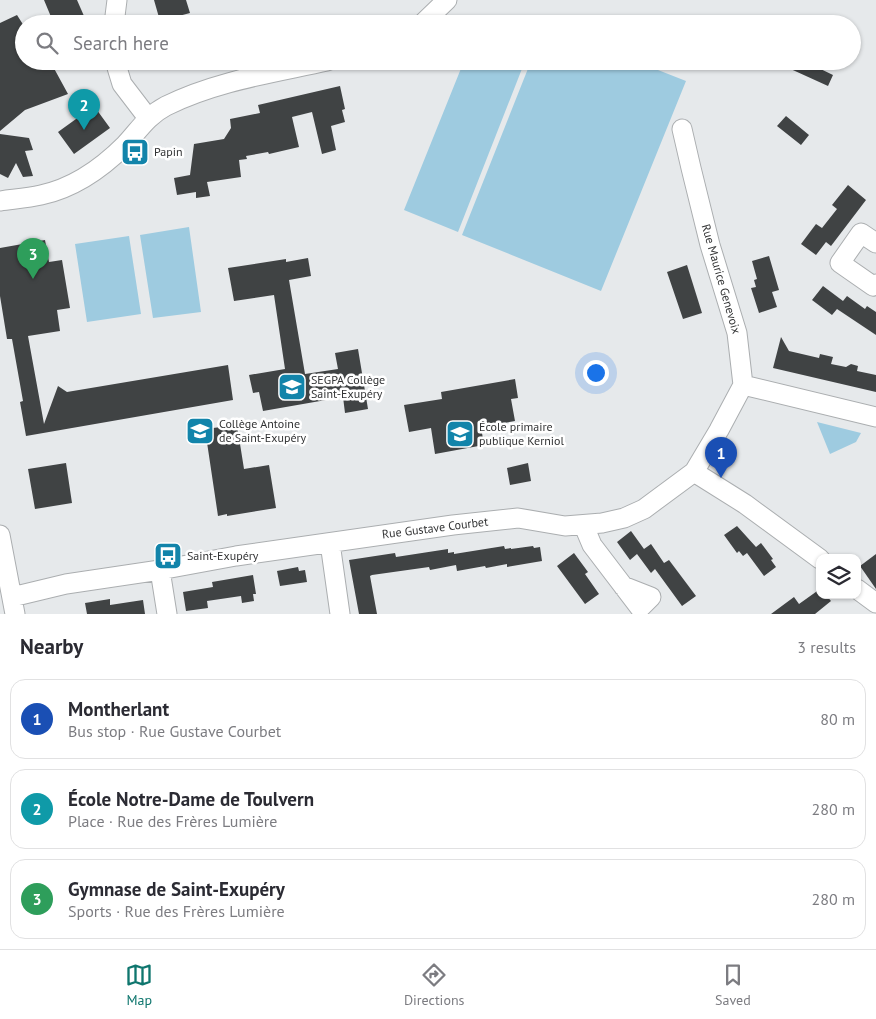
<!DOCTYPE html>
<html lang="en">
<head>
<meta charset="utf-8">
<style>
	body { margin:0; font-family:"PT Sans",sans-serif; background:#f7f7f7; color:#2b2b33 }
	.controls { position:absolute; right:15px; bottom:15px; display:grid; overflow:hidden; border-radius:10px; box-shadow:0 1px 4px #0004 }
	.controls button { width:45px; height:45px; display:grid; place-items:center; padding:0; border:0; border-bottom:1px solid #e1e1e2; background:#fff; color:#2b2b33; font:25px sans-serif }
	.you { position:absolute; left:595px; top:372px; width:18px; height:18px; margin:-12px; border:4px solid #fff; border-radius:50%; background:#1a73e8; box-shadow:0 0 0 8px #1a73e833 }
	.badge { display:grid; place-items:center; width:32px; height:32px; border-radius:50%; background:#0f766e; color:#fff; font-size:16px; font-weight:700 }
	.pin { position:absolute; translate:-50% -41px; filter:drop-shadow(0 1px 2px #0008) }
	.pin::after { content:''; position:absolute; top:26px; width:18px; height:15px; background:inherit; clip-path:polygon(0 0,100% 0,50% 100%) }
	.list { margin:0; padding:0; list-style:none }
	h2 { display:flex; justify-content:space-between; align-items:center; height:65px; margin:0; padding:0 20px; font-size:21px }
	h2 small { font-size:16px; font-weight:400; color:#7c7c81 }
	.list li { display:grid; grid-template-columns:32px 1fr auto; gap:15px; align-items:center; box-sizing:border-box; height:80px; margin:0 10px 10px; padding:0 10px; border:1px solid #e1e1e2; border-radius:15px }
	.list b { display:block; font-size:19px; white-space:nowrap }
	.list p { margin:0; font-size:16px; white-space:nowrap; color:#7c7c81 }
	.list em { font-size:16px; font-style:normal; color:#7c7c81 }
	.icon { flex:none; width:28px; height:28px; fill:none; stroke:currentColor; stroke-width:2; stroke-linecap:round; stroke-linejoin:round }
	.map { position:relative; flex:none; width:876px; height:614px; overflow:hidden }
	.search { position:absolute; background:#fff; box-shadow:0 1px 4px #0004; left:15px; right:15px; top:15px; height:55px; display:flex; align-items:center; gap:12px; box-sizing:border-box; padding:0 18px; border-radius:28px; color:#7c7c81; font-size:19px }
	.sheet { height:335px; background:#fff }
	nav { display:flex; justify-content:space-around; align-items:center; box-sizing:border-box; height:70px; border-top:1px solid #e1e1e2; background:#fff; font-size:14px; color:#7c7c81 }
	nav a { display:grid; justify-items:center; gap:2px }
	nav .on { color:#0f766e }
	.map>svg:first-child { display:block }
	.green { fill:#9ecbe0 }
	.building { fill:#404344 }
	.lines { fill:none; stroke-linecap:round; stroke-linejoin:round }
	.minor-casing { stroke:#abaeb0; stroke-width:21 }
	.minor { stroke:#fff; stroke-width:19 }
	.labels { text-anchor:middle; stroke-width:5; stroke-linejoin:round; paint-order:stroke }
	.poi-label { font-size:12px; fill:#323334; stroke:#fff; text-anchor:start }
	.street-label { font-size:12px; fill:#323334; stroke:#fff }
</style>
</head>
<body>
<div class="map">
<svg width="876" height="614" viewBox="0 0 876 614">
	<rect width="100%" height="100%" fill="#e6e9eb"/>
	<!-- green -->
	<path class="green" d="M 464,61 L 525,61 L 458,232 L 404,210 Z
		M 531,61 L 635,61 L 686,81 L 601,291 L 462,235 Z
		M 189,227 L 201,312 L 153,318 L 140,235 Z
		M 129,236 L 141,314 L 87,322 L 75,244 Z
		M 817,422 L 861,433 L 856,442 L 830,454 Z"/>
	<!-- building -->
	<path class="building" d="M 44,0 L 77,0 L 84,16 L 65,24 L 54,24 Z
		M 154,0 L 186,0 L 190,13 L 160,21 Z
		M 17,15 L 24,26 L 24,61 L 50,61 L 68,94 L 25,110 L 0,131 L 0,23 Z
		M 773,61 L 804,61 L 833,75 L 828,86 Z
		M 340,86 L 345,109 L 342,110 L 345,122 L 331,126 L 336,150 L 322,154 L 312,112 L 292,117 L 299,147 L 269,154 L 268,152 L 246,156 L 247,159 L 239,160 L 241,177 L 207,182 L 210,196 L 196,198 L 196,192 L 177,195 L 174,178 L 190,175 L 194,144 L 224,139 L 231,128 L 230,119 L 260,113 L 258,105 Z
		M 94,106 L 110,128 L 74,154 L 58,132 Z
		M 786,116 L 809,135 L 801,145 L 777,126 Z
		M 0,134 L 29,138 L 33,150 L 25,151 L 33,176 L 23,177 L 16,163 L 8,178 L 0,174 Z
		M 848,185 L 866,200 L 831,246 L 826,242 L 816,255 L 801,244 L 816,224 L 822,228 L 837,209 L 832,205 Z
		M 45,240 L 49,262 L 62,260 L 70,308 L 57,310 L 60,331 L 28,336 L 44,424 L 58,386 L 67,392 L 228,365 L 233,400 L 26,436 L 20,402 L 23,401 L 12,339 L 7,339 L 0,296 L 0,248 Z
		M 769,256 L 779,290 L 772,292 L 777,307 L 759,313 L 751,288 L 756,287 L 754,280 L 757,279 L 752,261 Z
		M 308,258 L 311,276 L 289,280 L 305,374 L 338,369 L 335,353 L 358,349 L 368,409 L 345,413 L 343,397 L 263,411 L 259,392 L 253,393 L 249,375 L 285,369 L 274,295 L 234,301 L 228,268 L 286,259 L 286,262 Z
		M 687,265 L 702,313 L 683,319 L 667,272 Z
		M 823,286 L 843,301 L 847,296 L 865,309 L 867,306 L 876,312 L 876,335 L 837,309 L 832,315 L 812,300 Z
		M 781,337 L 789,351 L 819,358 L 820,354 L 833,357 L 831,364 L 846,367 L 851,364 L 858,366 L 857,371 L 876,375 L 876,392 L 773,368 Z
		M 515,379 L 518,398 L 511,399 L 515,421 L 481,427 L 484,445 L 435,454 L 431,428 L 409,432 L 404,405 L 442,399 L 441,392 Z
		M 237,425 L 244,469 L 269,465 L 276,508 L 227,516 L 227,514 L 218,516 L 205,429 Z
		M 66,463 L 72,503 L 35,509 L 28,469 Z
		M 528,463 L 531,481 L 510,485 L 507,468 Z
		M 737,526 L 756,547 L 761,543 L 773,559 L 771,560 L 776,567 L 764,576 L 747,553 L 743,556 L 739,551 L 737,553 L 724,535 Z
		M 631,531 L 644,549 L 651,544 L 664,563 L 669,560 L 696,596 L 682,606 L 655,569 L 651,573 L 637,554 L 630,560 L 617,542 Z
		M 504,546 L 505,549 L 511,548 L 511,549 L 533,546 L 534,548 L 540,547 L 542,561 L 507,567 L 507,564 L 486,568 L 485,566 L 457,571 L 456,565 L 430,570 L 429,567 L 372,575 L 370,576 L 377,614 L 359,614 L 349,560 L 395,553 L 396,557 L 448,549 L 448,553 L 454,552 L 454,554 Z
		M 574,553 L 588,572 L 585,574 L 599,594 L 585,604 L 557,566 Z
		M 876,554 L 876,589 L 860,566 Z
		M 298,567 L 299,571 L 305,570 L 307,582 L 280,586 L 277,571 Z
		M 253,575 L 256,594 L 253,594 L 254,601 L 242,603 L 241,596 L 207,601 L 208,608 L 186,611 L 183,592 L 213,587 L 212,582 Z
		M 820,589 L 820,595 L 826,595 L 831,601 L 815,614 L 771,614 L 794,597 L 799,604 Z
		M 110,599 L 110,605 L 143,600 L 145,614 L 87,614 L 85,603 Z"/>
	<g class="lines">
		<defs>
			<path id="minor" d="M 114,24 L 117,0
				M 422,24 L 447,0
				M 115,61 L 122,84 L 148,118
				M 682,129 L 691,168 L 710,245 L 737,333 L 743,385 L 876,417
				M 0,201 C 14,199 28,198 41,195 C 74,188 102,168 125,145 C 139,130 147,116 166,106 C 216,81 273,73 327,61
				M 876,243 L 861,233 L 840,263 L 873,286 L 876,284
				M 694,472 L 719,430 L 743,385
				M 584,526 L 592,545 L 640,608 L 651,597 L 623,586
				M 0,535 L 15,614
				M 330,543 L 340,614
				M 160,570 L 167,614
				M 857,589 L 876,603
				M 12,597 L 66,584 L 160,570 L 236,556 L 453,525 L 518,518 L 565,526 L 602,523 L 624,518 L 644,509 L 694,472 L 745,504 L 820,559"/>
		</defs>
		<!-- minor casing -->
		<use href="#minor" class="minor-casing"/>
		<!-- minor -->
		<use href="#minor" class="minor"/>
	</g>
	<!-- icons -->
	<defs>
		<symbol id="bus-square" viewBox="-11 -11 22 22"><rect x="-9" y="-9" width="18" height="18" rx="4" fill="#1284aa" stroke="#fff"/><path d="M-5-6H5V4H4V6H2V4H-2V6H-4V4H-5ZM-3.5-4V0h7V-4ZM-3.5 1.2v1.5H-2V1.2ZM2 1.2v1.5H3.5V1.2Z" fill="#fff"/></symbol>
		<symbol id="school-square" viewBox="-11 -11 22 22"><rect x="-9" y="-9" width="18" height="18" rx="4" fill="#1284aa" stroke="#fff"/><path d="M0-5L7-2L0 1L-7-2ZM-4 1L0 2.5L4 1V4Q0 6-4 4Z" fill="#fff"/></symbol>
	</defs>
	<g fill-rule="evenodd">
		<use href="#bus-square" x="119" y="136" width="32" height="32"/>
		<use href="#school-square" x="276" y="371" width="32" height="32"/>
		<use href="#school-square" x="184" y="415" width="32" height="32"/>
		<use href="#school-square" x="444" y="418" width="32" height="32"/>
		<use href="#bus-square" x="152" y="540" width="32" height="32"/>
	</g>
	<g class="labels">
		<!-- poi labels -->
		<g class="poi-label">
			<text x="154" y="156">Papin</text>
			<text x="311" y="384">SEGPA Collège<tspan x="311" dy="14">Saint-Exupéry</tspan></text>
			<text x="219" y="428">Collège Antoine<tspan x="219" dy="14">de Saint-Exupéry</tspan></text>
			<text x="479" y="431">École primaire<tspan x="479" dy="14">publique Kerniol</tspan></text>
			<text x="187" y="560">Saint-Exupéry</text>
		</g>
		<!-- street labels -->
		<g class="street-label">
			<text transform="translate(721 279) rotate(74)" y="4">Rue Maurice Genevoix</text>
			<text transform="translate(435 528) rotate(-7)" y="4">Rue Gustave Courbet</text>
		</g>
	</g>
</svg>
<div class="controls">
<button><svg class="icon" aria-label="layers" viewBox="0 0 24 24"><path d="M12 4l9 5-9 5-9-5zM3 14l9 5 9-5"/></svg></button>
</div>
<div class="you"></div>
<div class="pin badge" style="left:721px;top:478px;background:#1a4fb4">1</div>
<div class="pin badge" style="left:84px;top:130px;background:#0f9aa8">2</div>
<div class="pin badge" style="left:33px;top:279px;background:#2e9e5b">3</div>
<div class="search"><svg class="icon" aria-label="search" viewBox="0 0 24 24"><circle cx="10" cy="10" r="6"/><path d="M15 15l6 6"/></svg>Search here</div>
</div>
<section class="sheet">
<h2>Nearby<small>3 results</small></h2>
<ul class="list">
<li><span class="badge" style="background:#1a4fb4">1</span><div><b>Montherlant</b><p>Bus stop · Rue Gustave Courbet</p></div><em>80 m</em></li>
<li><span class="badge" style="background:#0f9aa8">2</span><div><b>École Notre-Dame de Toulvern</b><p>Place · Rue des Frères Lumière</p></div><em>280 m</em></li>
<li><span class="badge" style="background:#2e9e5b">3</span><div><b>Gymnase de Saint-Exupéry</b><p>Sports · Rue des Frères Lumière</p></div><em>280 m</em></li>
</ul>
</section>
<nav>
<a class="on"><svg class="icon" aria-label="map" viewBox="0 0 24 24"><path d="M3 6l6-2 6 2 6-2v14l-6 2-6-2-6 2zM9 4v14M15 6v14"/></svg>Map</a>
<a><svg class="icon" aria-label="directions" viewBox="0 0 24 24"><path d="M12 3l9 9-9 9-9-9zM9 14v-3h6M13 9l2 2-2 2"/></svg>Directions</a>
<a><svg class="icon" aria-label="saved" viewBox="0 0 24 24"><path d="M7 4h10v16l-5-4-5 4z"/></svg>Saved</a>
</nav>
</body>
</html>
